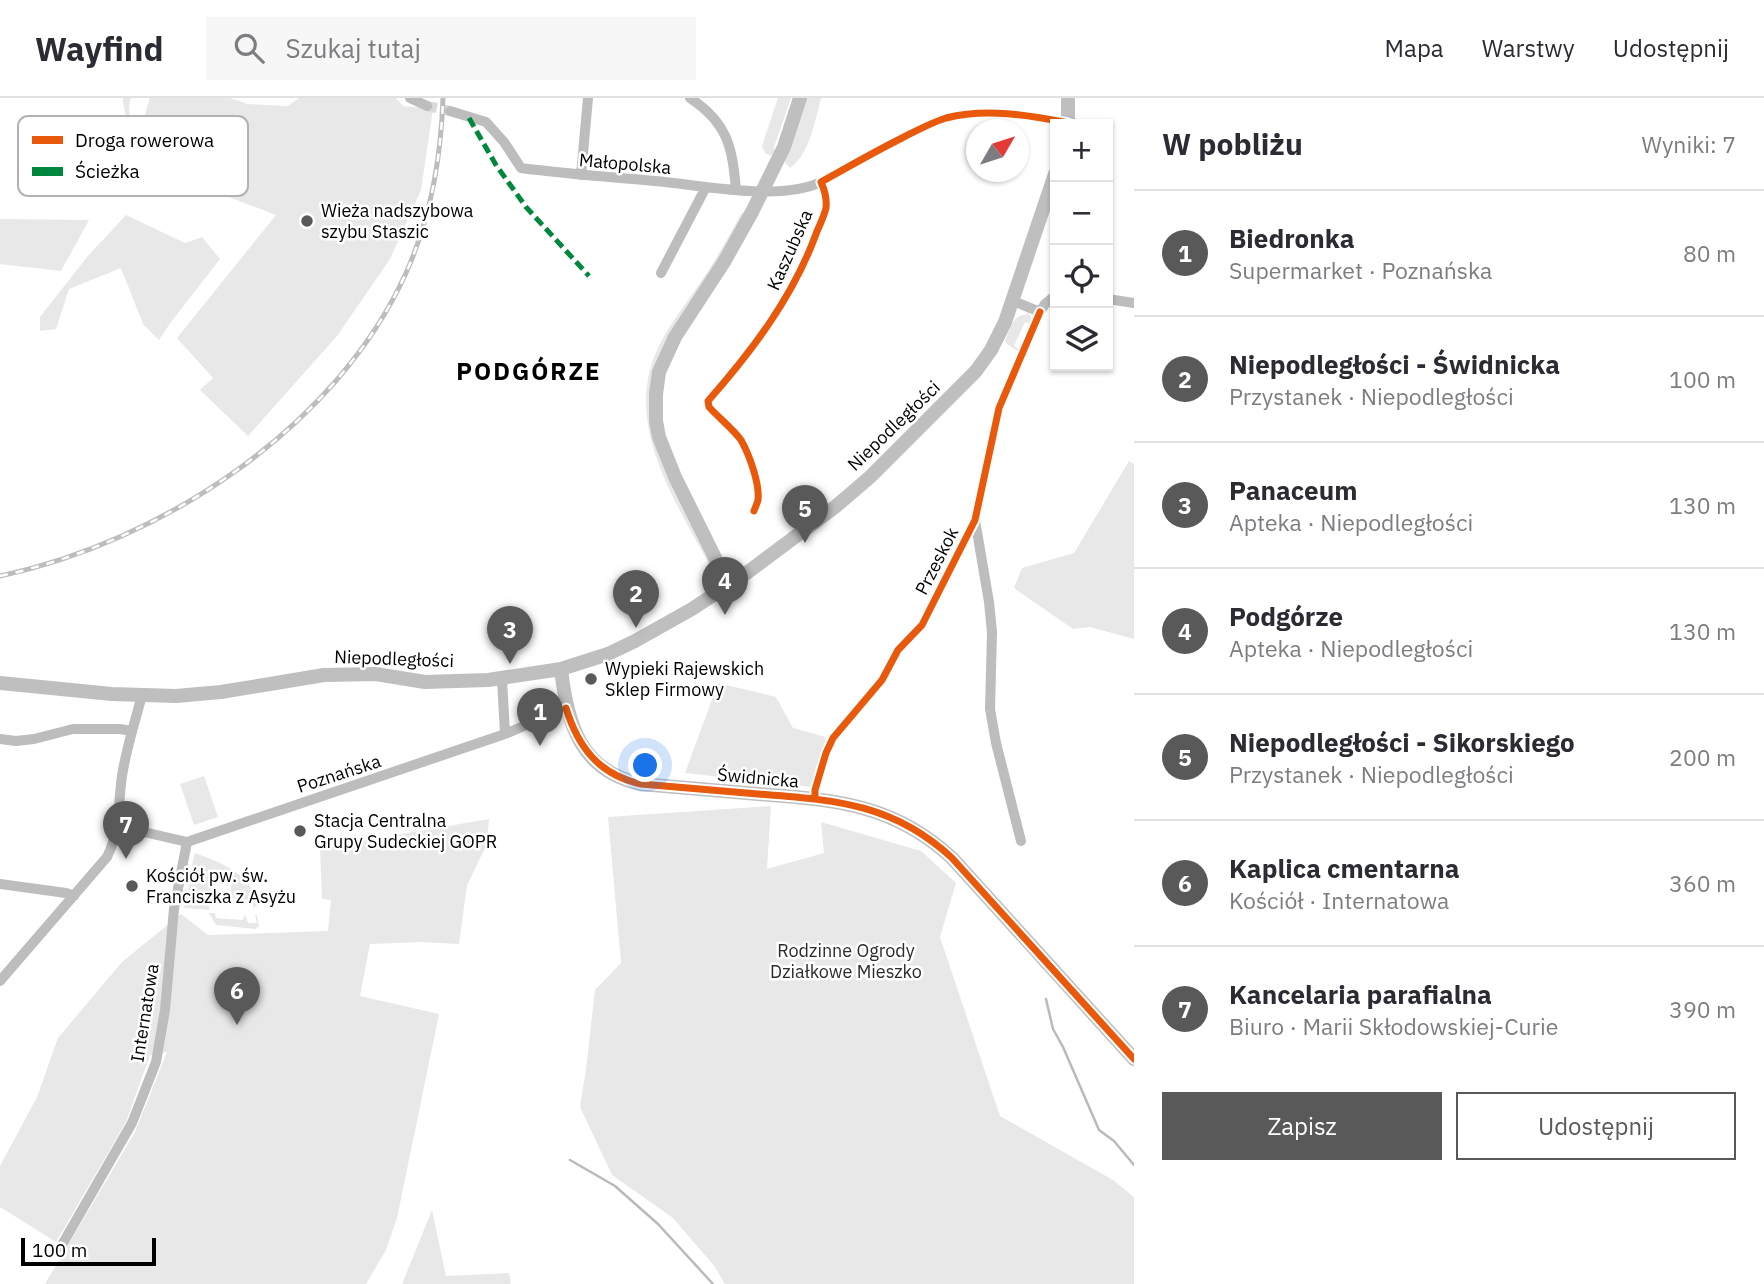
<!DOCTYPE html>
<html lang="pl">
<head>
<meta charset="utf-8">
<style>
	body { margin:0; font-family:"IBM Plex Sans",sans-serif; background:#f7f7f7; color:#2b2b33 }
	.controls { position:absolute; right:21px; top:21px; display:grid; overflow:hidden; border-radius:0px; box-shadow:0 2px 5px #0004 }
	.controls button { width:63px; height:63px; display:grid; place-items:center; padding:0; border:0; border-bottom:2px solid #e1e1e2; background:#fff; color:#2b2b33; font:35px sans-serif }
	.compass { position:absolute; left:966px; top:21px; width:63px; height:63px; border-radius:50%; background:#fff; box-shadow:0 2px 5px #0004; rotate:51deg }
	.scale { position:absolute; left:21px; bottom:18px; width:135px; box-sizing:border-box; padding-left:7px; border:4px solid #000; border-top:0; font-size:19px; line-height:24px; white-space:nowrap; color:#000; -webkit-text-stroke:5px #fff; paint-order:stroke }
	.you { position:absolute; left:646px; top:668px; width:24px; height:24px; margin:-18px; border:5px solid #fff; border-radius:50%; background:#1a73e8; box-shadow:0 0 0 10px #1a73e833 }
	.badge { display:grid; place-items:center; width:46px; height:46px; border-radius:50%; background:#595959; color:#fff; font-size:23px; font-weight:700 }
	.pin { position:absolute; translate:-50% -58px; filter:drop-shadow(0 2px 4px #0008) }
	.pin::after { content:''; position:absolute; top:37px; width:24px; height:21px; background:inherit; clip-path:polygon(0 0,100% 0,50% 100%) }
	.list { margin:0; padding:0; list-style:none }
	h2 { display:flex; justify-content:space-between; align-items:center; height:91px; margin:0; padding:0 28px; font-size:30px }
	h2 small { font-size:23px; font-weight:400; color:#7c7c81 }
	.list li { display:grid; grid-template-columns:46px 1fr auto; gap:21px; align-items:center; box-sizing:border-box; height:126px; padding:0 28px; border-top:2px solid #e1e1e2 }
	.list b { display:block; font-size:26px; white-space:nowrap }
	.list p { margin:0; font-size:23px; white-space:nowrap; color:#7c7c81 }
	.list em { font-size:23px; font-style:normal; color:#7c7c81 }
	.actions { display:flex; gap:14px; padding:21px 28px }
	.actions a { flex:1; padding:16px 0; border:2px solid #595959; border-radius:0px; text-align:center; font-size:24px; color:#595959 }
	.actions .main { background:#595959; color:#fff }
	.icon { flex:none; width:38px; height:38px; fill:none; stroke:currentColor; stroke-width:2; stroke-linecap:round; stroke-linejoin:round }
	.map { position:relative; flex:none; width:1134px; height:1186px; overflow:hidden }
	header { display:flex; align-items:center; gap:42px; box-sizing:border-box; height:98px; padding:0 35px; background:#fff; border-bottom:2px solid #e1e1e2 }
	header strong { font-size:33px }
	nav { display:flex; gap:38px; margin-inline-start:auto; font-size:24px }
	.search { width:490px; height:63px; background:#f7f7f7; display:flex; align-items:center; gap:18px; box-sizing:border-box; padding:0 24px; border-radius:0px; color:#7c7c81; font-size:26px }
	main { display:flex }
	aside { flex:1; background:#fff }
	.map>svg:first-child { display:block }
	.green { fill:#e8e8e8 }
	.lines { fill:none; stroke-linecap:round; stroke-linejoin:round }
	.stream { stroke:#bababa; stroke-width:2.5 }
	.street-tunnel { stroke:#d9d9d9; stroke-width:10; stroke-dasharray:10 5; stroke-linecap:butt }
	.street { stroke:#bdbdbd; stroke-width:10 }
	.secondary { stroke:#bfbfbf; stroke-width:14 }
	.rail-casing { stroke:#bdbdbd; stroke-width:5 }
	.rail { stroke:#fff; stroke-width:2.5; stroke-dasharray:8; stroke-linecap:butt }
	.quiet { stroke:#00873e; stroke-width:5; stroke-dasharray:10 5; stroke-linecap:butt }
	.cycleway-casing { stroke:#fff; stroke-width:11 }
	.cycleway { stroke:#e8590c; stroke-width:7 }
	.poi-dot { fill:#595959; stroke:#fff; stroke-width:2.5 }
	.labels { text-anchor:middle; stroke-width:5; stroke-linejoin:round; paint-order:stroke }
	.street-label { font-size:18px; fill:#000; stroke:#fff }
	.poi-label { font-size:18px; fill:#000; stroke:#fff; text-anchor:start }
	.park-label { font-size:18px; fill:#2c2c2c; stroke:#fff }
	.district-label { font-size:24px; font-weight:bold; letter-spacing:2px; fill:#000; stroke:#fff }
	.key { fill:#fff; stroke:#b2b2b2; stroke-width:2 }
	.key-label { font-size:19px; fill:#000 }
</style>
</head>
<body>
<header>
<strong>Wayfind</strong>
<div class="search"><svg class="icon" aria-label="search" viewBox="0 0 24 24"><circle cx="10" cy="10" r="6"/><path d="M15 15l6 6"/></svg>Szukaj tutaj</div>
<nav><a>Mapa</a><a>Warstwy</a><a>Udostępnij</a></nav>
</header>
<main>
<div class="map">
<svg width="1134" height="1186" viewBox="0 0 1134 1186">
	<rect width="100%" height="100%" fill="#fff"/>
	<!-- green -->
	<path class="green" d="M 123,0 L 131,0 C 122,24 147,56 158,77 L 144,68 L 129,35 L 123,4 Z
		M 150,0 L 230,0 L 248,6 L 288,8 L 299,0 L 396,0 L 403,8 L 433,11 L 421,92 L 390,161 L 337,238 L 248,338 L 200,292 L 213,280 L 177,240 L 276,117 L 192,85 C 176,75 150,46 146,28 C 143,19 147,9 150,0 Z
		M 778,0 L 791,0 L 774,49 L 775,54 L 771,58 L 765,55 L 762,48 Z
		M 804,0 L 821,0 C 815,23 810,55 790,70 L 785,65 L 785,61 Z
		M 744,114 L 746,114 L 650,297 L 714,469 L 711,470 C 675,402 618,321 662,242 C 673,222 687,204 700,185 C 715,163 728,140 741,116 Z
		M 126,117 L 185,145 L 202,139 L 220,161 L 171,224 L 159,242 L 143,226 L 121,170 L 69,191 L 56,231 L 40,233 L 40,219 L 87,159 Z
		M 0,121 L 89,122 L 61,173 L 0,166 Z
		M 1027,215 C 1031,217 1033,221 1031,226 L 1025,224 L 1014,248 L 1019,251 L 1017,253 L 1006,245 L 1005,242 C 1010,232 1013,216 1025,217 Z
		M 1129,363 L 1134,366 L 1134,541 L 1090,529 L 1073,531 L 1014,490 L 1022,470 L 1074,455 Z
		M 718,585 L 776,599 L 793,630 L 826,639 L 813,689 L 685,675 Z
		M 204,678 L 218,719 L 194,727 L 180,686 Z
		M 771,708 L 767,771 L 824,755 L 821,724 L 921,753 L 956,785 L 940,839 L 1000,1018 L 1113,1082 L 1134,1099 L 1134,1186 L 725,1186 L 715,1169 L 673,1120 L 612,1077 L 580,1009 L 586,971 L 595,892 L 621,865 L 608,719 Z
		M 489,721 L 487,746 L 467,787 L 459,846 L 422,844 L 370,846 L 360,898 L 439,916 L 397,1120 L 386,1152 L 366,1186 L 45,1186 L 135,1034 L 167,954 L 150,957 L 126,1024 L 56,1144 L 0,1109 L 0,1068 L 37,999 L 58,940 L 122,864 L 181,816 L 208,837 L 328,833 L 331,802 L 322,801 L 320,750 Z
		M 195,755 C 219,763 256,779 258,808 L 253,809 L 253,803 L 231,800 L 231,785 L 212,782 L 209,812 L 184,810 L 187,795 L 182,794 L 182,792 L 188,792 L 193,762 Z
		M 209,815 L 215,815 L 216,820 L 243,822 L 245,816 L 248,825 L 257,825 L 255,816 L 257,817 L 259,828 L 255,831 L 216,827 Z
		M 432,1112 L 446,1178 L 509,1175 L 511,1186 L 402,1186 Z"/>
	<g class="lines">
		<!-- stream -->
		<path class="stream" d="M 1046,901 L 1053,931 L 1063,949 L 1099,1032 L 1114,1043 L 1134,1067
			M 570,1062 L 615,1088 L 658,1126 L 713,1186"/>
		<!-- street-tunnel -->
		<path class="street-tunnel" d="M 427,8 L 450,13"/>
		<!-- street -->
		<path class="street" d="M 410,0 L 427,8
			M 690,0 C 728,25 732,49 736,91
			M 450,13 L 486,24 L 504,44 L 521,70 C 566,76 610,79 655,83 C 702,87 779,104 821,84
			M 581,77 L 588,0
			M 661,175 L 706,89
			M 1108,201 L 1134,205
			M 1013,203 L 1040,214 L 1045,206 L 1055,198
			M 754,413 C 755,410 757,406 758,402 C 760,386 749,356 741,342 C 732,330 719,320 709,309 L 708,303 C 752,253 793,199 816,136 C 819,128 824,119 826,110 C 827,101 825,93 821,84 C 848,69 874,54 902,40 C 916,33 930,25 946,20 C 986,10 1029,17 1068,25
			M 975,422 L 989,504 L 992,534 L 990,611 L 996,645 L 1021,743
			M 502,581 L 505,636
			M 0,641 L 16,643 L 34,641 L 73,631 L 120,631 L 132,633
			M 815,701 L 815,692 L 826,655 L 833,640 L 882,582 L 898,552 L 922,527 L 975,422 L 999,310 L 1040,214
			M 118,728 L 187,744 L 505,636 L 566,610
			M 0,786 L 66,795 L 74,798
			M 0,883 L 107,759 C 120,733 118,706 122,678 C 126,651 135,624 142,597
			M 59,1152 L 132,1025 L 156,964 L 165,912 L 174,811 L 187,744"/>
		<!-- secondary -->
		<path class="secondary" d="M 1068,26 L 1068,0
			M 728,486 L 675,379 L 659,339 L 656,323 L 656,296 L 659,274 L 675,239 L 724,164 L 752,114 L 784,49 L 800,0
			M 561,571 C 567,625 580,673 641,686 C 680,689 719,693 758,696 C 834,702 893,705 952,760 L 1134,961
			M 0,585 L 112,596 L 176,598 L 221,594 L 324,577 L 376,576 L 425,584 L 488,582 L 561,571 L 608,556 L 635,543 L 692,511 L 748,474 L 835,409 L 870,379 L 976,273 L 991,252 L 1005,224 L 1055,76"/>
		<defs>
			<path id="rail" d="M 0,478 C 163,443 336,330 406,175 C 431,119 441,60 443,0"/>
		</defs>
		<!-- rail casing -->
		<use href="#rail" class="rail-casing"/>
		<!-- rail -->
		<use href="#rail" class="rail"/>
		<!-- quiet -->
		<path class="quiet" d="M 469,20 L 496,67 L 526,109 L 589,178"/>
		<defs>
			<path id="cycleway" d="M 754,413 C 755,410 757,406 758,402 C 760,386 749,356 741,342 C 732,330 719,320 709,309 L 708,303 C 752,253 793,199 816,136 C 819,128 824,119 826,110 C 827,101 825,93 821,84 C 848,69 874,54 902,40 C 916,33 930,25 946,20 C 986,10 1029,17 1068,25
				M 566,610 C 578,649 599,677 641,686 C 680,689 719,693 758,696 C 834,702 893,705 952,760 L 1134,961
				M 815,701 L 815,692 L 826,655 L 833,640 L 882,582 L 898,552 L 922,527 L 975,422 L 999,310 L 1040,214"/>
		</defs>
		<!-- cycleway casing -->
		<use href="#cycleway" class="cycleway-casing"/>
		<!-- cycleway -->
		<use href="#cycleway" class="cycleway"/>
	</g>
	<!-- markers -->
	<g class="poi-dot">
		<circle cx="307" cy="123" r="7"/>
		<circle cx="591" cy="581" r="7"/>
		<circle cx="300" cy="733" r="7"/>
		<circle cx="132" cy="788" r="7"/>
	</g>
	<g class="labels">
		<!-- street labels -->
		<g class="street-label">
			<text transform="translate(625 66) rotate(5)" y="6">Małopolska</text>
			<text transform="translate(790 152) rotate(-66)" y="6">Kaszubska</text>
			<text transform="translate(894 328) rotate(-44)" y="6">Niepodległości</text>
			<text transform="translate(937 463) rotate(-63)" y="6">Przeskok</text>
			<text transform="translate(394 561) rotate(2)" y="6">Niepodległości</text>
			<text transform="translate(339 676) rotate(-18)" y="6">Poznańska</text>
			<text transform="translate(758 680) rotate(5)" y="6">Świdnicka</text>
			<text transform="translate(145 915) rotate(-81)" y="6">Internatowa</text>
		</g>
		<!-- poi labels -->
		<g class="poi-label">
			<text x="321" y="119">Wieża nadszybowa<tspan x="321" dy="21">szybu Staszic</tspan></text>
			<text x="605" y="577">Wypieki Rajewskich<tspan x="605" dy="21">Sklep Firmowy</tspan></text>
			<text x="314" y="729">Stacja Centralna<tspan x="314" dy="21">Grupy Sudeckiej GOPR</tspan></text>
			<text x="146" y="784">Kościół pw. św.<tspan x="146" dy="21">Franciszka z Asyżu</tspan></text>
		</g>
		<!-- park labels -->
		<g class="park-label">
			<text x="846" y="859">Rodzinne Ogrody<tspan x="846" dy="21">Działkowe Mieszko</tspan></text>
		</g>
		<!-- district labels -->
		<g class="district-label">
			<text x="529" y="282">PODGÓRZE</text>
		</g>
	</g>
	<!-- legend -->
	<rect x="18" y="18" width="230" height="80" rx="10" class="key"/>
	<rect x="32" y="38" width="31" height="8" fill="#e8590c"/>
	<rect x="32" y="69" width="31" height="9" fill="#00873e"/>
	<g class="key-label">
		<text x="75" y="49">Droga rowerowa</text>
		<text x="75" y="80">Ścieżka</text>
	</g>
</svg>
<div class="controls">
<button>+</button>
<button>−</button>
<button><svg class="icon" aria-label="locate" viewBox="0 0 24 24"><circle cx="12" cy="12" r="6"/><path d="M12 2v4M12 18v4M2 12h4M18 12h4"/></svg></button>
<button><svg class="icon" aria-label="layers" viewBox="0 0 24 24"><path d="M12 4l9 5-9 5-9-5zM3 14l9 5 9-5"/></svg></button>
</div>
<svg class="compass" viewBox="-18 -18 36 36"><path d="M0-13l5 13h-10z" fill="#e53935"/><path d="M0 13l5-13h-10z" fill="#7c7c81"/></svg>
<div class="scale">100 m</div>
<div class="you"></div>
<div class="pin badge" style="left:540px;top:648px">1</div>
<div class="pin badge" style="left:636px;top:530px">2</div>
<div class="pin badge" style="left:510px;top:566px">3</div>
<div class="pin badge" style="left:725px;top:517px">4</div>
<div class="pin badge" style="left:805px;top:445px">5</div>
<div class="pin badge" style="left:237px;top:927px">6</div>
<div class="pin badge" style="left:126px;top:761px">7</div>
</div>
<aside>
<h2>W pobliżu<small>Wyniki: 7</small></h2>
<ul class="list">
<li><span class="badge">1</span><div><b>Biedronka</b><p>Supermarket · Poznańska</p></div><em>80 m</em></li>
<li><span class="badge">2</span><div><b>Niepodległości - Świdnicka</b><p>Przystanek · Niepodległości</p></div><em>100 m</em></li>
<li><span class="badge">3</span><div><b>Panaceum</b><p>Apteka · Niepodległości</p></div><em>130 m</em></li>
<li><span class="badge">4</span><div><b>Podgórze</b><p>Apteka · Niepodległości</p></div><em>130 m</em></li>
<li><span class="badge">5</span><div><b>Niepodległości - Sikorskiego</b><p>Przystanek · Niepodległości</p></div><em>200 m</em></li>
<li><span class="badge">6</span><div><b>Kaplica cmentarna</b><p>Kościół · Internatowa</p></div><em>360 m</em></li>
<li><span class="badge">7</span><div><b>Kancelaria parafialna</b><p>Biuro · Marii Skłodowskiej-Curie</p></div><em>390 m</em></li>
</ul>
<div class="actions"><a class="main">Zapisz</a><a>Udostępnij</a></div>
</aside>
</main>
</body>
</html>
